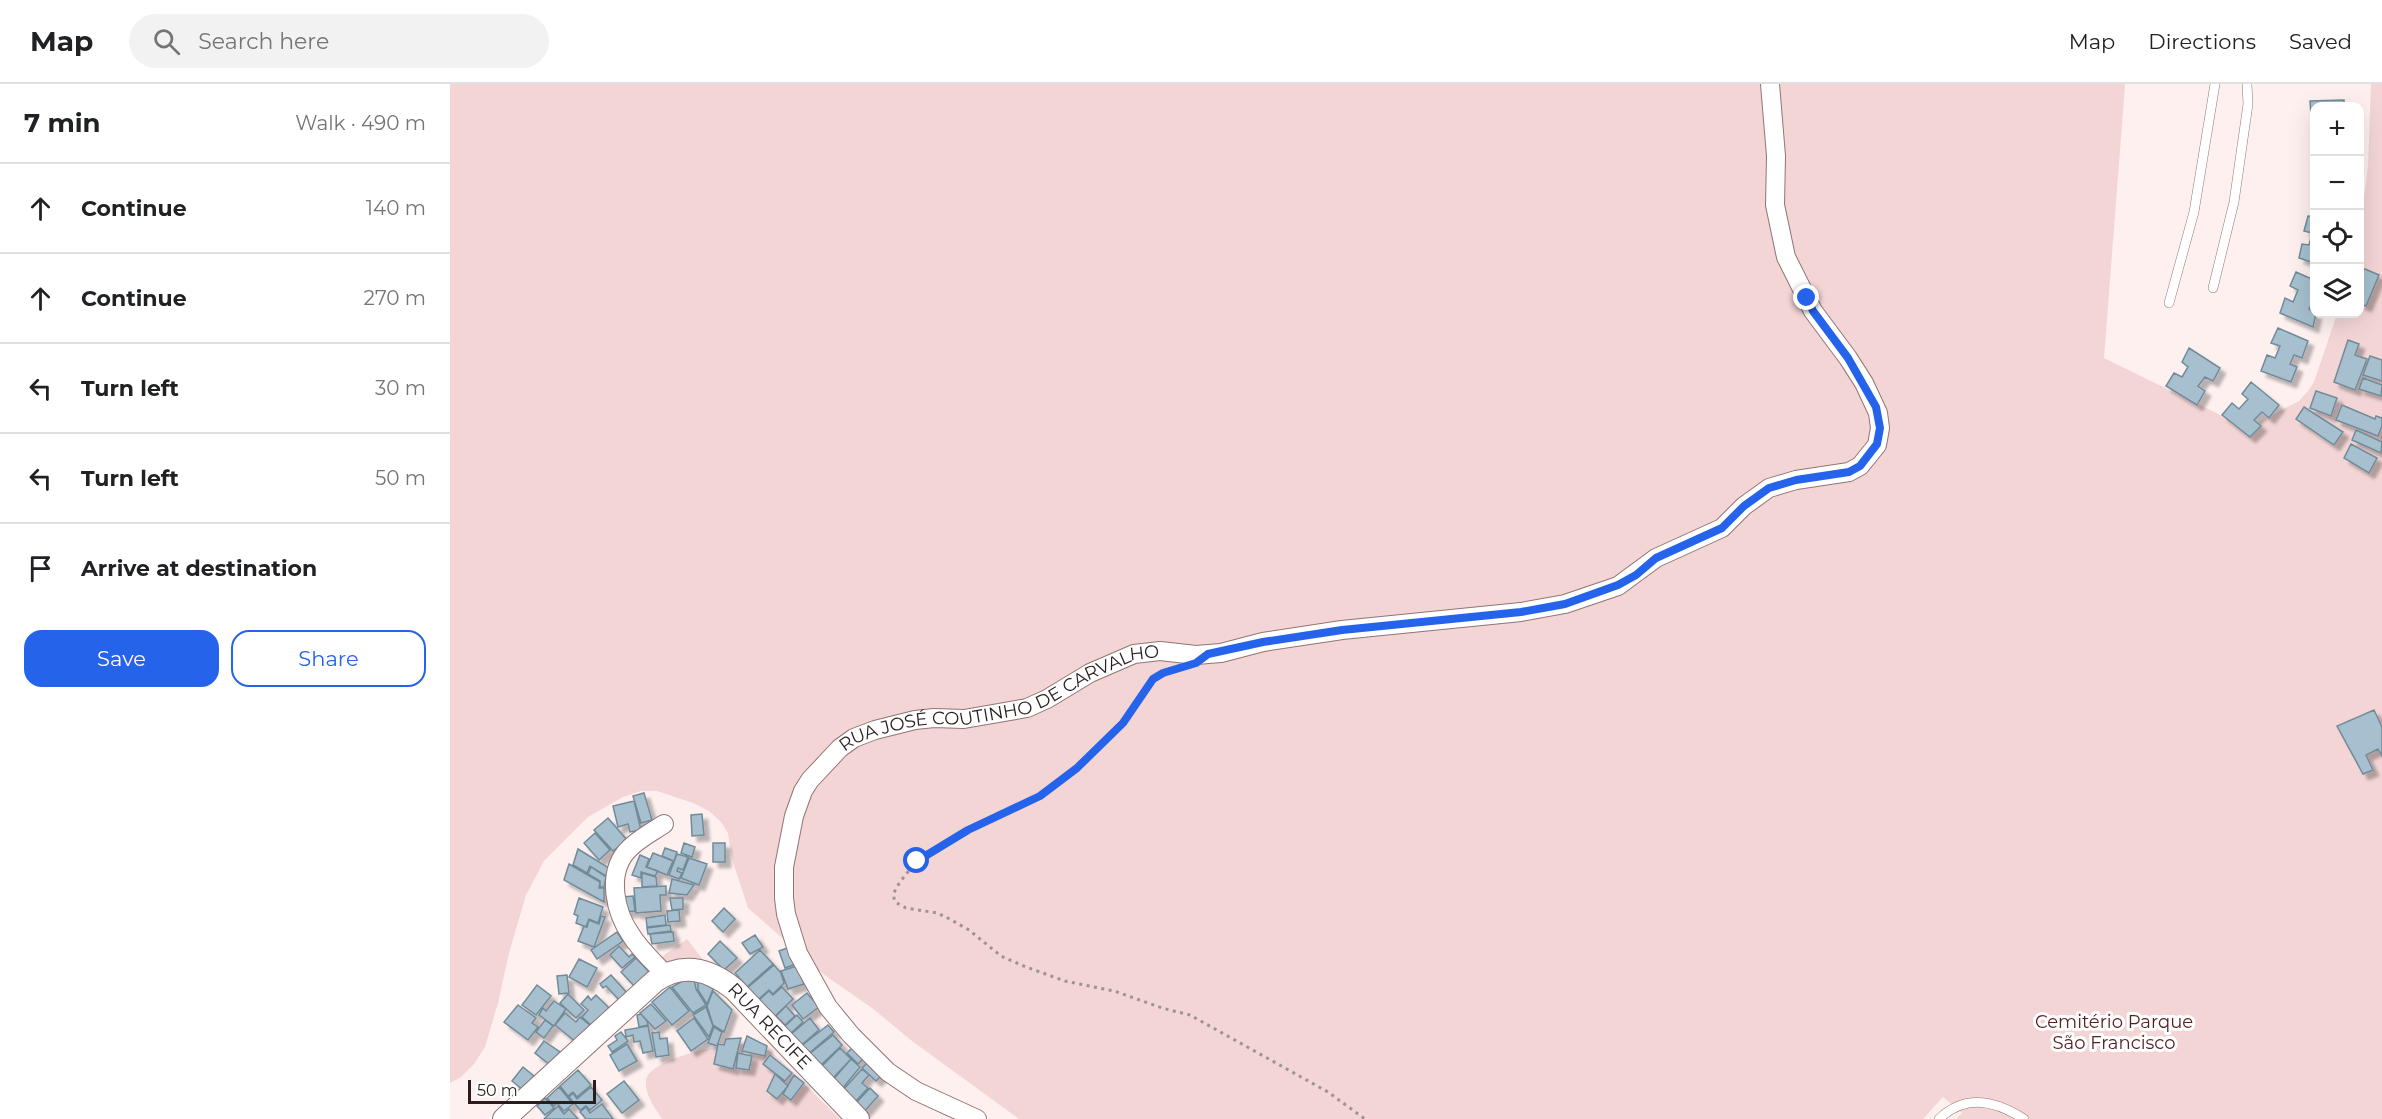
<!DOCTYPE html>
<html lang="en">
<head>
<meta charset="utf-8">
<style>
	body { margin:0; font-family:Montserrat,sans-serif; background:#f2f2f2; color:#202124 }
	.controls { position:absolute; right:18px; top:18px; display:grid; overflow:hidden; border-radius:12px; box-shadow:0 6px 24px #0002 }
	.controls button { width:54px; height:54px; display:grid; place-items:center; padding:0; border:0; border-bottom:2px solid #e0e0e0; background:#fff; color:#202124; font:30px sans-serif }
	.scale { position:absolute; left:18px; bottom:15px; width:128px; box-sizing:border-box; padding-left:6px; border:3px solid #291d1d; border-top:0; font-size:16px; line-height:21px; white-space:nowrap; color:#291d1d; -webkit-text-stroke:4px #fff; paint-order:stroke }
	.stop { position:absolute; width:18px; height:18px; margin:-14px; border:4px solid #2563eb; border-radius:50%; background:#fff }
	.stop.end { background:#2563eb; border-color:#fff; box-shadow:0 2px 6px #0008 }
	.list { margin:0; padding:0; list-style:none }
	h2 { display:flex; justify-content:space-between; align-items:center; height:78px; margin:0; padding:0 24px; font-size:26px }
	h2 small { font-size:20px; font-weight:400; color:#757577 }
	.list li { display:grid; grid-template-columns:39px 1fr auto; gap:18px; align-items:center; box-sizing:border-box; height:90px; padding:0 24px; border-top:2px solid #e0e0e0 }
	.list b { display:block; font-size:22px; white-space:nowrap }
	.list em { font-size:20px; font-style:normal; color:#757577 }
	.actions { display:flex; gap:12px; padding:18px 24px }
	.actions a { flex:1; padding:14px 0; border:2px solid #2563eb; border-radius:18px; text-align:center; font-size:21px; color:#2563eb }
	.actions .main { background:#2563eb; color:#fff }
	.icon { flex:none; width:33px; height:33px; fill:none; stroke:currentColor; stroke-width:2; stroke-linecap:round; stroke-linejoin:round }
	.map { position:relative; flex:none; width:1932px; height:1035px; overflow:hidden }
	header { display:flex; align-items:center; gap:36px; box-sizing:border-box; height:84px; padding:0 30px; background:#fff; border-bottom:2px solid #e0e0e0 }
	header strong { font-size:28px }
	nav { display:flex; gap:33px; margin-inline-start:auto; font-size:21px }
	.search { width:420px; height:54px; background:#f2f2f2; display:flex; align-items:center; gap:15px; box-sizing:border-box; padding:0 21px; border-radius:33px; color:#757577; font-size:22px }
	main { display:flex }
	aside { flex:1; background:#fff }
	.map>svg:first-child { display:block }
	.green { fill:#f3d5d5 }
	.building { fill:#a6c0cf; stroke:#728b99; stroke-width:1.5; filter:url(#shadow) }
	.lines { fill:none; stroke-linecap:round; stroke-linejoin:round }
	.service-casing { stroke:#917473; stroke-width:10 }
	.minor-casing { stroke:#917473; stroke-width:20 }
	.tertiary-casing { stroke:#917473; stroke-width:24 }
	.path { stroke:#9f9392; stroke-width:3; stroke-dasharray:3 4.5; stroke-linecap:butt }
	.service { stroke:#fff; stroke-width:9 }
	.minor { stroke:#fff; stroke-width:18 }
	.tertiary { stroke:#fff; stroke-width:22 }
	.route { stroke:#2563eb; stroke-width:8 }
	.labels { text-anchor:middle; stroke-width:6; stroke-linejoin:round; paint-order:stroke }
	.street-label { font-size:18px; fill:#291d1d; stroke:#fff }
	.park-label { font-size:18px; fill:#541f21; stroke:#fff }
</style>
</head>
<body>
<header>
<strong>Map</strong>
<div class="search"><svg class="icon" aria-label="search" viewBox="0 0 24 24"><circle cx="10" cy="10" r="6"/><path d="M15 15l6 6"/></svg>Search here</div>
<nav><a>Map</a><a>Directions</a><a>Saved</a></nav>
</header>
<main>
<aside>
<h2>7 min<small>Walk · 490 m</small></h2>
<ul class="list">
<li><svg class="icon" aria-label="ahead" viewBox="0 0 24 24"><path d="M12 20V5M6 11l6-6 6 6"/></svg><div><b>Continue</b></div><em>140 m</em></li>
<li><svg class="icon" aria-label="ahead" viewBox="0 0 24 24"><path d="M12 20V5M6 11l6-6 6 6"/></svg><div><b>Continue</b></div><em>270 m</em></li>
<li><svg class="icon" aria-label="left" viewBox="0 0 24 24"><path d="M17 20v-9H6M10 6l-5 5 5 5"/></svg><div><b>Turn left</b></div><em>30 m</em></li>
<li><svg class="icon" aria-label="left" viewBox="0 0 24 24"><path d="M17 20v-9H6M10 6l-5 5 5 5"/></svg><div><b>Turn left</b></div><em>50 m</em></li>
<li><svg class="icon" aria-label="arrive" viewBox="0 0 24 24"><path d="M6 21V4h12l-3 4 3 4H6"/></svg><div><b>Arrive at destination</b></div></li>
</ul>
<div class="actions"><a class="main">Save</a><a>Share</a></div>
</aside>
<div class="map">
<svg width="1932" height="1035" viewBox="0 0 1932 1035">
	<defs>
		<filter id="shadow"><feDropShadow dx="5.5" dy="5.5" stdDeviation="1.5" flood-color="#0004"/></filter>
	</defs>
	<rect width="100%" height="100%" fill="#fdf0ef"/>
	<!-- green -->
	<path class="green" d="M 0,0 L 1673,0 L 1675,1 L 1654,274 L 1797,344 L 1849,317 L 1858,307 L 1864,298 L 1887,230 L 1910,230 L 1910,145 L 1918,82 L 1921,0 L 1932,0 L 1932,1035 L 1506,1035 L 1512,1029 L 1493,1013 L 1473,1035 L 569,1035 L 462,957 L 422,924 L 373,890 L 298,824 L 282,775 L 278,749 L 271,738 L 259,727 L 243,719 L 207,707 L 191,707 L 173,713 L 138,733 L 94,777 L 76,811 L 59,869 L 48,919 L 35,963 L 24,980 L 11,993 L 0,999 Z
		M 237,855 L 264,890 L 204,878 Z
		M 286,959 L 310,962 L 325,971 L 390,1035 L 212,1035 C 205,1024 195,1011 196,997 C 198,975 268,962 286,959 Z"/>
	<!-- building -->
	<path class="building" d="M 1894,16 L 1894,22 L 1864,22 L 1864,32 L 1861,31 L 1860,17 Z
		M 1858,132 L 1864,133 L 1864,179 L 1849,174 L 1852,160 L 1859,161 L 1862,149 L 1854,147 Z
		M 1910,183 L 1929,191 L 1916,222 L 1910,220 Z
		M 1846,188 L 1864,196 L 1864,214 L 1859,225 L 1866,230 L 1863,243 L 1830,229 L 1835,214 L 1843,218 L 1848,206 L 1840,202 Z
		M 1828,244 L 1858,257 L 1852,274 L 1844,271 L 1840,280 L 1847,283 L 1841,298 L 1811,287 L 1817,271 L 1825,274 L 1830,262 L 1821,259 Z
		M 1898,256 L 1909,260 L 1905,271 L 1917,275 L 1905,306 L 1884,298 Z
		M 1739,264 L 1770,284 L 1763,297 L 1755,293 L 1748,302 L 1755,307 L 1747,321 L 1716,302 L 1724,289 L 1732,293 L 1738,283 L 1732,278 Z
		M 1920,272 L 1932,276 L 1932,297 L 1913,291 Z
		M 1913,294 L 1932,301 L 1931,312 L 1909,305 Z
		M 1801,298 L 1829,321 L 1819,334 L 1812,328 L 1804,336 L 1811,342 L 1800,353 L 1772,331 L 1782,319 L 1789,325 L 1798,315 L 1792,310 Z
		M 1866,307 L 1887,314 L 1881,332 L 1860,324 Z
		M 1892,321 L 1925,335 L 1926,332 L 1932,334 L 1932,342 L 1928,352 L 1886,336 Z
		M 1854,323 L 1893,348 L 1884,361 L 1846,335 Z
		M 1906,346 L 1932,358 L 1931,369 L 1902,356 Z
		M 1901,360 L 1927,374 L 1919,389 L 1894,374 Z
		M 1924,626 L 1932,643 L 1932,672 L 1928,665 L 1916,671 L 1923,686 L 1913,690 L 1887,642 Z
		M 194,709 L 202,736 L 191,739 L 183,712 Z
		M 184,717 L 191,746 L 180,748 L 178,740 L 168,743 L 163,722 Z
		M 252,730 L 254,751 L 242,752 L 241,731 Z
		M 158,734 L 177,756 L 163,767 L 144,746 Z
		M 145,749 L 160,766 L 149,776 L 134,759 Z
		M 234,759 L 245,763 L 242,773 L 231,769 Z
		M 263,759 L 275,759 L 275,778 L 263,778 Z
		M 215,764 L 227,768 L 224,777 L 212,772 Z
		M 128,765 L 159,784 L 156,792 L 140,782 L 137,789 L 123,781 Z
		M 203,769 L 223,777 L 217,791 L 197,783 Z
		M 227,770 L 238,773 L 233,786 L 228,784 L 227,787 L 232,789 L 229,795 L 219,791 Z
		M 190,771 L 199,775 L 196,783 L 208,787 L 205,792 L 191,788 L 191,794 L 182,791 Z
		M 239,774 L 257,780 L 249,801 L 231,794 Z
		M 119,780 L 150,798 L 149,804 L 154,804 L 154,818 L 114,796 Z
		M 141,783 L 156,793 L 154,803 L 150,803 L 150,797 L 138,790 Z
		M 192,789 L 206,793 L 207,802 L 192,803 Z
		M 222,795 L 244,801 L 237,811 L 219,809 Z
		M 216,802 L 216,811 L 210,811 L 211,827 L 186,829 L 184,804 Z
		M 183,812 L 185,827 L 175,828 L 173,813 Z
		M 129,814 L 153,823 L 148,839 L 139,835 L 136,843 L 126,839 L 128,832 L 124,830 Z
		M 220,814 L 233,814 L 233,825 L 222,826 Z
		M 274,824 L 285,835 L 273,848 L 262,837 Z
		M 229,826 L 230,837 L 218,838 L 217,827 Z
		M 215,831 L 216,841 L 197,843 L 196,834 Z
		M 151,832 L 155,833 L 144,863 L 128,857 L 134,842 L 137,843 L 139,836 L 149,840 Z
		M 220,841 L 221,847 L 198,850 L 197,844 Z
		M 167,848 L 173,857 L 147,875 L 141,866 Z
		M 223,848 L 224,857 L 202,860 L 200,850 Z
		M 305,851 L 313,863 L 300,870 L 292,859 Z
		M 270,857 L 287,874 L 274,886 L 258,870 Z
		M 169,862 L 179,873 L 182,870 L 185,873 L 172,884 L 160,871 Z
		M 340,863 L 346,880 L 335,884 L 329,867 Z
		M 310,866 L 323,880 L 297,903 L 285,889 Z
		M 186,874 L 202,891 L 187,905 L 171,888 Z
		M 129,875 L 147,884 L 137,903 L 119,893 Z
		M 324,881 L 331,889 L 334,899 L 323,910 L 319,906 L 309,915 L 296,905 Z
		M 347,882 L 354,900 L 338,905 L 331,887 Z
		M 117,891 L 119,909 L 109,910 L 107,892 Z
		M 161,891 L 177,909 L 169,916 L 156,902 L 153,904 L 150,900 Z
		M 243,891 L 246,905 L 256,921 L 243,929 L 222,903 Z
		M 248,895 L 263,905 L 257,920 L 248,906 Z
		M 87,901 L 101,912 L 86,931 L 72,921 Z
		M 220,903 L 239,927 L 222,941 L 202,918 Z
		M 332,903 L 343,915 L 324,933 L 308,917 L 319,907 L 323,911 Z
		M 263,907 L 282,926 L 274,948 L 263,941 L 257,922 Z
		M 357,909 L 369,923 L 353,935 L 342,921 Z
		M 118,910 L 134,926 L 126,934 L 110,919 Z
		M 146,911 L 159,924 L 142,942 L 132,933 L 138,926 L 131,920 L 138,912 L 141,916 Z
		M 104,917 L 116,925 L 104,942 L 89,931 L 93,924 L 96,927 Z
		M 201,920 L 216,937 L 205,945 L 190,929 Z
		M 68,921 L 86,934 L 82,939 L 88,943 L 78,956 L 54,938 Z
		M 336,922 L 345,932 L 335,941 L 326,932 Z
		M 256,923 L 263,942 L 259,953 L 243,931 Z
		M 115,929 L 126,938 L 130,933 L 142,943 L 127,959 L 105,941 Z
		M 191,930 L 197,937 L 198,941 L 189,943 L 187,931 Z
		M 347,931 L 353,938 L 340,950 L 334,943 Z
		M 244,934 L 258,955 L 241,967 L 227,947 Z
		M 360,934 L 369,946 L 348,964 L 339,952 Z
		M 95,936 L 103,942 L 94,954 L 86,948 Z
		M 378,941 L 384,948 L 357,971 L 350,963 Z
		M 198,942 L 203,967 L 193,969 L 190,957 L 184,958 L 183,951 L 176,953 L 175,946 Z
		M 264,943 L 272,948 L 267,962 L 258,959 Z
		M 171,948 L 178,957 L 162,968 L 158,962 L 167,956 L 165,952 Z
		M 209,948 L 210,955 L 217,954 L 219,971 L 206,973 L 202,949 Z
		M 383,951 L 392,961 L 369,983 L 358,971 Z
		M 297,952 L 317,962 L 315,972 L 292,967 Z
		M 291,954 L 283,985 L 264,980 L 268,960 L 274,961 L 276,955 Z
		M 94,957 L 110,968 L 100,981 L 85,969 Z
		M 177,960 L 187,977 L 169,987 L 160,971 Z
		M 405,961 L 416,972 L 408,980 L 397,969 Z
		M 390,964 L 401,975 L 382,995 L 370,984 Z
		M 288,969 L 302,972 L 299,986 L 286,984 Z
		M 320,971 L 342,989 L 335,997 L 313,980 Z
		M 401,975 L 410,983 L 392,1005 L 382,997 Z
		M 420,976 L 433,990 L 426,997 L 412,984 Z
		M 73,983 L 84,992 L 73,1006 L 62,997 Z
		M 412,985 L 419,991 L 412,999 L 418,1004 L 406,1017 L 393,1006 Z
		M 128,986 L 141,1001 L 127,1013 L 123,1008 L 118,1012 L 110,1002 Z
		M 325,990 L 338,1002 L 327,1015 L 317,1007 Z
		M 344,991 L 354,999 L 341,1016 L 333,1010 Z
		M 174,997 L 189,1016 L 172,1029 L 157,1010 Z
		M 109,1003 L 123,1020 L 114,1027 L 107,1019 L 104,1022 L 97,1014 Z
		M 141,1003 L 152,1016 L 140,1026 L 136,1022 L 130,1026 L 119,1013 L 123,1009 L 127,1015 Z
		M 420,1004 L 428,1012 L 413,1029 L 404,1021 Z
		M 95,1014 L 104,1024 L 95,1031 L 87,1022 Z
		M 152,1020 L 163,1035 L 136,1035 L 130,1028 L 136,1023 L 140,1029 Z
		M 108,1022 L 114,1030 L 119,1025 L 128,1035 L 94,1035 Z"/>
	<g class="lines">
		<defs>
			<path id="service" d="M 1763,204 L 1784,118 L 1798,20 L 1797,0
				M 1719,219 L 1744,128 L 1765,0
				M 1489,1035 C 1516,1009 1546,1017 1574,1035"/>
			<g id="minor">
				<path d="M 214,740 C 202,748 186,756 176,768 C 157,791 165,828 181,851 C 190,866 203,877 215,890"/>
				<path id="s1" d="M 527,1035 L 466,1007 L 438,988 L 401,951 L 378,923 L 348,869 L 336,830 L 334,814 L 334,783 L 344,732 L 353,707 L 360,696 L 390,664 L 404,654 L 425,646 L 465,636 L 484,634 L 514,635 L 577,624 L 597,615 L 640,589 L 684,570 L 710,567 L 746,571 L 771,569 L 813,558 L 892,546 L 1071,528 L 1115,520 L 1168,502 L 1206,474 L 1272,444 L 1294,422 L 1319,404 L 1346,396 L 1399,388 L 1410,382 L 1427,361 L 1430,344 L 1428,329 L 1414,299 L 1398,274 L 1363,227 L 1336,173 L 1325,121 L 1326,72 L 1320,0"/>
			</g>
			<g id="tertiary">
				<path id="s2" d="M 54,1035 L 205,897 C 233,878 259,885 284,905 L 408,1035"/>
			</g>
		</defs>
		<!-- service casing -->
		<use href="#service" class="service-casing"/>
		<!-- minor casing -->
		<use href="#minor" class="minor-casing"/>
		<!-- tertiary casing -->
		<use href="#tertiary" class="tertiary-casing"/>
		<!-- path -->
		<path class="path" d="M 722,587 C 692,594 696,611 680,631 C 674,638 667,643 661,650 C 638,674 614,699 585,715 C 539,741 482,751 451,797 C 446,804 442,809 445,818 L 456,824 L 487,829 L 496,833 L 519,846 L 551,872 L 576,883 L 615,897 L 664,907 L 712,924 L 740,931 L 878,1008 L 915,1035"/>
		<!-- service -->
		<use href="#service" class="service"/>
		<!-- minor -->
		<use href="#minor" class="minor"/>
		<!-- tertiary -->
		<use href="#tertiary" class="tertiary"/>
	</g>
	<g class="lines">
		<!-- route -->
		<path class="route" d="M 467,777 L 518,746 L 590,712 L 627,684 L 673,639 L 703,595 L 713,589 L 746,579 L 758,570 L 813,558 L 892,546 L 1071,528 L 1115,520 L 1168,501 L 1186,491 L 1206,474 L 1272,444 L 1294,422 L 1319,404 L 1346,396 L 1399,388 L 1410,382 L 1427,360 L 1430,344 L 1426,323 L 1398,274 L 1363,227 L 1357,214"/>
	</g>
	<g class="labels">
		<!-- street labels -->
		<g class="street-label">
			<text dy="6" stroke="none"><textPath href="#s1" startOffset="645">RUA JOSÉ COUTINHO DE CARVALHO</textPath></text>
			<text dy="6" stroke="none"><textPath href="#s2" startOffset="342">RUA RECIFE</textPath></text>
		</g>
		<!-- park labels -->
		<g class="park-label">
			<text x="1664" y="944">Cemitério Parque<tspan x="1664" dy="21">São Francisco</tspan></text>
		</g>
	</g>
</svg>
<div class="controls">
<button>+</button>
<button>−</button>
<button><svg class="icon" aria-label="locate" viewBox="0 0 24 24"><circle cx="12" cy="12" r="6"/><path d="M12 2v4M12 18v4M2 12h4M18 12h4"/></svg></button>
<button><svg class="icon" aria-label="layers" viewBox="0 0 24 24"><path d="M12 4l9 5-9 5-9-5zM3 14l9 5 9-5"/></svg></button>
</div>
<div class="scale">50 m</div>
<div class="stop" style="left:467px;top:777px"></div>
<div class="stop end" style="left:1357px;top:214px"></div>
</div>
</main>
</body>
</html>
